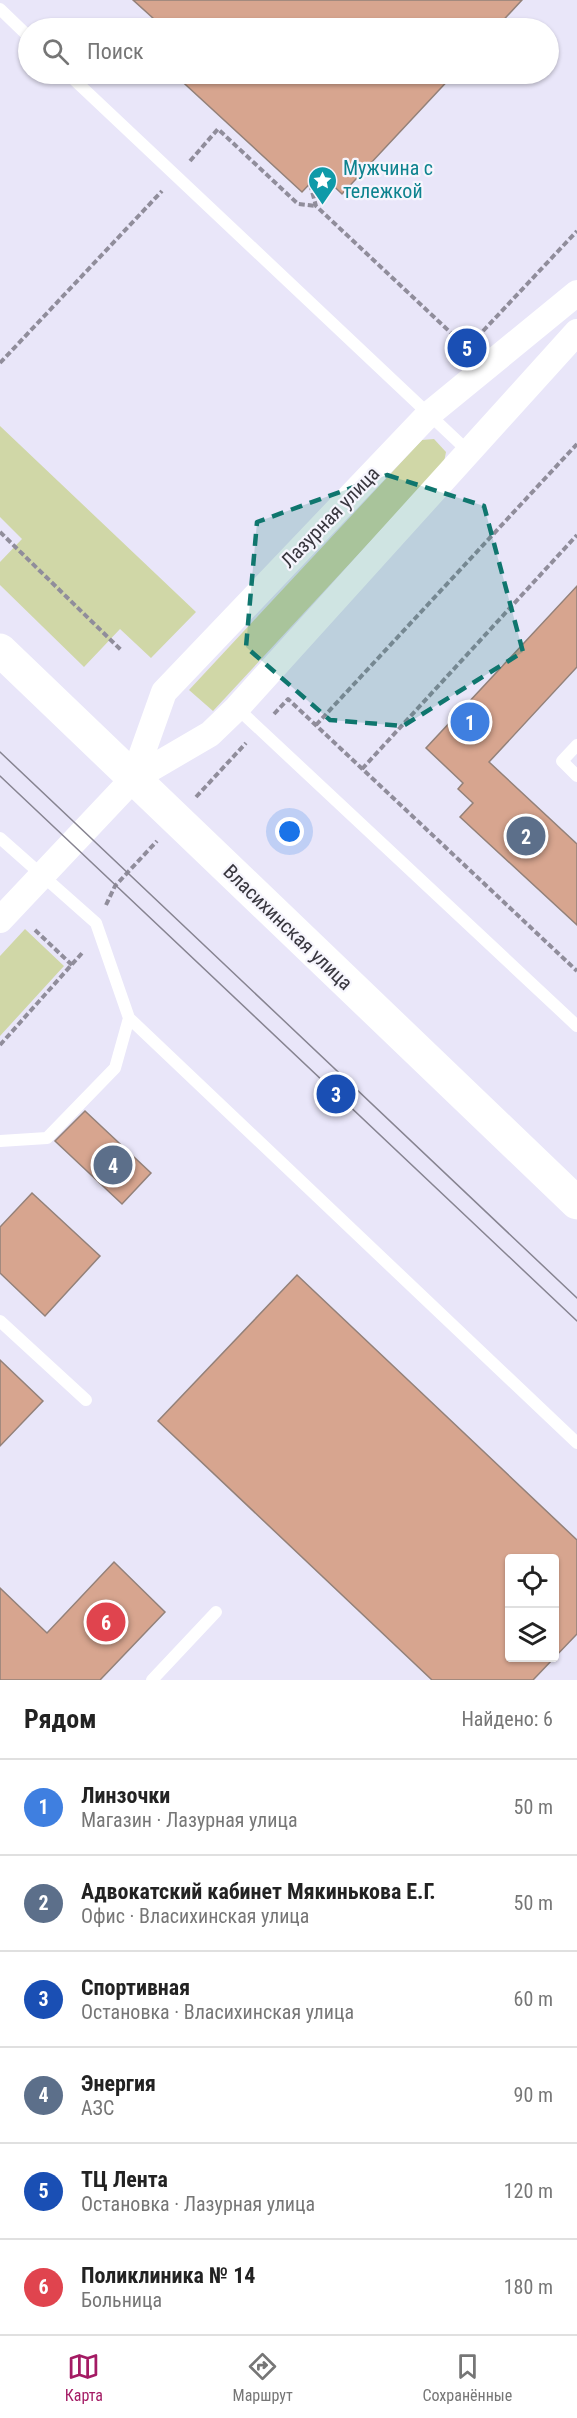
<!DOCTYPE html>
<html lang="ru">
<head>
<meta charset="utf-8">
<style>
	body { margin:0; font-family:"Roboto Condensed",sans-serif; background:#f2f2f2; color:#222 }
	.controls { position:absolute; right:18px; bottom:18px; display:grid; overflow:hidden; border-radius:6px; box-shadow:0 2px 4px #0004 }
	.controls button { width:54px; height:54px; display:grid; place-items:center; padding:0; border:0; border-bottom:2px solid #e0e0e0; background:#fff; color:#222; font:30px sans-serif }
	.you { position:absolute; left:290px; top:832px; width:21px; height:21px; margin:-15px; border:4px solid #fff; border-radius:50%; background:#1a73e8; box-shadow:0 0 0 9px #1a73e833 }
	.badge { display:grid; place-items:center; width:39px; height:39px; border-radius:50%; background:#a41b64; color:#fff; font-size:20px; font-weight:700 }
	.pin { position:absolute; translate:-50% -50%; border:3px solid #fff; box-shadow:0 2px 6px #0006 }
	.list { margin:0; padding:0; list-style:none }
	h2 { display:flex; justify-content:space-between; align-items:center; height:78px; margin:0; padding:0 24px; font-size:26px }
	h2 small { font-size:20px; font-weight:400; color:#767676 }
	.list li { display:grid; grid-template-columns:39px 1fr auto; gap:18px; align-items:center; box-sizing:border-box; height:96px; padding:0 24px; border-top:2px solid #e0e0e0 }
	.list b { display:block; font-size:22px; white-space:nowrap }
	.list p { margin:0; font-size:20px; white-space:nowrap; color:#767676 }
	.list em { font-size:20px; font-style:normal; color:#767676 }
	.icon { flex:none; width:33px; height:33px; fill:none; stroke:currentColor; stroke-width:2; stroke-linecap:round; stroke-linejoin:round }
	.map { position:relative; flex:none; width:577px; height:1680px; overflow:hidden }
	.search { position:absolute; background:#fff; box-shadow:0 2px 4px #0004; left:18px; right:18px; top:18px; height:66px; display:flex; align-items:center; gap:15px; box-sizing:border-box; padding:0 21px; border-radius:33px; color:#767676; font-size:22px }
	.sheet { height:654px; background:#fff }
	nav { display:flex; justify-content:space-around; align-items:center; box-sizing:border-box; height:84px; border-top:2px solid #e0e0e0; background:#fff; font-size:16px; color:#767676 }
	nav a { display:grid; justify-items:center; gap:3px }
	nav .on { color:#a41b64 }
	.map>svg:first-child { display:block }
	.green { fill:#d0d7a7 }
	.building { fill:#d7a58f; stroke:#938179; stroke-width:1.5 }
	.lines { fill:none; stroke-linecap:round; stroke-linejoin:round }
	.path { stroke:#908d9b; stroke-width:4; stroke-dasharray:6 3; stroke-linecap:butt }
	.service { stroke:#fff; stroke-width:12 }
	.minor { stroke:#fff; stroke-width:26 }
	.trunk { stroke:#fff; stroke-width:33 }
	.tram { stroke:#878491; stroke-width:1.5 }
	.marked { fill:#0f766e; fill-opacity:0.2; stroke:#0f766e; stroke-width:4.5; stroke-dasharray:12 8; stroke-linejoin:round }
	.labels { text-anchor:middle; stroke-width:4.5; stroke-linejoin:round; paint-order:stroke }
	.culture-label { font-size:20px; fill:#0d838f; stroke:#f6f5fd; text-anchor:start }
	.street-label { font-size:20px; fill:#38363e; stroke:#f6f5fd }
</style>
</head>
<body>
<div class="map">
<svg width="577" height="1680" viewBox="0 0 577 1680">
	<rect width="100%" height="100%" fill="#e9e6f9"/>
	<!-- green -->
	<path class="green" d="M 0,426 L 196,612 L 151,658 L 120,629 L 84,667 L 0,585 L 0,562 L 22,539 L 0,517 Z
		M 434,439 L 446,452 L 444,462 L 213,711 L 189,690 L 422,440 Z
		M 25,929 L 64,966 L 0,1036 L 0,956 Z"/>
	<!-- building -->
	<path class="building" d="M 133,0 L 522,0 L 496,28 L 164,28 Z
		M 174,74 L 454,74 L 342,194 L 320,173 L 302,192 Z
		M 577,586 L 577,667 L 489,762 L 577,844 L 577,925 L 460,817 L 473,803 L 458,789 L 463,783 L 426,748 Z
		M 85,1111 L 151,1173 L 122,1204 L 55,1141 Z
		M 32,1193 L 100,1256 L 45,1316 L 0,1273 L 0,1227 Z
		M 297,1275 L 577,1540 L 577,1634 L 555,1657 L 555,1558 L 510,1558 L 510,1658 L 554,1658 L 533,1680 L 432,1680 L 158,1421 Z
		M 0,1360 L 43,1401 L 0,1446 Z
		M 114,1562 L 165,1612 L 100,1680 L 0,1680 L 0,1588 L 47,1633 Z"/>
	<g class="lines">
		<!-- path -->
		<path class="path" d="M 190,161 L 218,129 L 298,204 L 316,206
			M 310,184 L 316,206 L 467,348
			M 483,331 L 577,231
			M 0,363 L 162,191
			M 0,532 L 121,650
			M 274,714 L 288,699 L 577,971
			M 316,725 L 577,444
			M 362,769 L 577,535
			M 196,797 L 246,743
			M 106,905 L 115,886 L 157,841
			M 35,930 L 73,966
			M 0,1045 L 83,952"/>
		<!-- service -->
		<path class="service" d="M 0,9 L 28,36
			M 68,74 L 470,453
			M 237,708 L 577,1026
			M 577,745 L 562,761 L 577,776
			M 0,838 L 96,923 L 129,1018 L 115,1068 L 47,1138 L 0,1141
			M 129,1018 L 577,1443
			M 0,1321 L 86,1400
			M 152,1680 L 216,1612"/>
		<!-- minor -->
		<path class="minor" d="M 133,779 L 164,692 L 428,415 L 577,293
			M 0,920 L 133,779 L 210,734 L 237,708 L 577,332"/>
		<!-- trunk -->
		<path class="trunk" d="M 0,650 L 577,1203"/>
		<!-- tram -->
		<path class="tram" d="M 0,752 L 577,1298
			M 0,776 L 577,1321"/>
	</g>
	<!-- marked area -->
	<path class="marked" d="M 387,475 L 484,506 L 523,652 L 403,726 L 330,720 L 246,647 L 257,522 Z"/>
	<!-- icons -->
	<defs>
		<symbol id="sight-pin" viewBox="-11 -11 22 30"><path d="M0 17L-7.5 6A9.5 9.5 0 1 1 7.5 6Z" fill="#0f9aa8" stroke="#f6f5fd"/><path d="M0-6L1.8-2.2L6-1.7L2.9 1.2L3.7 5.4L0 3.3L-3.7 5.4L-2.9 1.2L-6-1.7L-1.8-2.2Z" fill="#fff"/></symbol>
	</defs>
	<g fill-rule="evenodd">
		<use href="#sight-pin" x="306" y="164" width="33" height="45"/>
	</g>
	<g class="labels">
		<!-- culture labels -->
		<g class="culture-label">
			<text x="343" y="175">Мужчина с<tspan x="343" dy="23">тележкой</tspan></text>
		</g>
		<!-- street labels -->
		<g class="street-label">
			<text transform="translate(330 517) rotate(-46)" y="7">Лазурная улица</text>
			<text transform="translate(288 927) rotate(44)" y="7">Власихинская улица</text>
		</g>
	</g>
</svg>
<div class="controls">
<button><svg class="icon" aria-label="locate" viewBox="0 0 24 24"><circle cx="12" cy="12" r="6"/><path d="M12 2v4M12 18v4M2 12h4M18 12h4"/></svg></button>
<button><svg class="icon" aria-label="layers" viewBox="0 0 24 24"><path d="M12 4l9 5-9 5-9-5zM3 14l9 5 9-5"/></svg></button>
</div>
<div class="you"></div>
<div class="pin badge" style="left:470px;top:722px;background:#3f7fe0">1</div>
<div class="pin badge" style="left:526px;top:836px;background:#5c6f8a">2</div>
<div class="pin badge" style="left:336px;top:1094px;background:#1a4fb4">3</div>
<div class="pin badge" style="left:113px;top:1165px;background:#5c6f8a">4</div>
<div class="pin badge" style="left:467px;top:348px;background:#1a4fb4">5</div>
<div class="pin badge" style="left:106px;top:1622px;background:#e0444e">6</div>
<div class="search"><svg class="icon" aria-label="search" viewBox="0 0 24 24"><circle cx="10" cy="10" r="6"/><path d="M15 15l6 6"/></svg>Поиск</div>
</div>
<section class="sheet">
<h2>Рядом<small>Найдено: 6</small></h2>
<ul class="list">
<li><span class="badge" style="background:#3f7fe0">1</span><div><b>Линзочки</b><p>Магазин · Лазурная улица</p></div><em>50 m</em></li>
<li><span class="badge" style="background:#5c6f8a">2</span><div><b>Адвокатский кабинет Мякинькова Е.Г.</b><p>Офис · Власихинская улица</p></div><em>50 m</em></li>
<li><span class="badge" style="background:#1a4fb4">3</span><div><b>Спортивная</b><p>Остановка · Власихинская улица</p></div><em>60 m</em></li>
<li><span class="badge" style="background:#5c6f8a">4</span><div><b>Энергия</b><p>АЗС</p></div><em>90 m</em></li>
<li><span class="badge" style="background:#1a4fb4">5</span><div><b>ТЦ Лента</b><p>Остановка · Лазурная улица</p></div><em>120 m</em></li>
<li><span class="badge" style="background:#e0444e">6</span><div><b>Поликлиника № 14</b><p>Больница</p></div><em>180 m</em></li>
</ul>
</section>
<nav>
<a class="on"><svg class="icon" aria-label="map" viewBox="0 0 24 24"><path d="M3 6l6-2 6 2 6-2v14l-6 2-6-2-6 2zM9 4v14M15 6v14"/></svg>Карта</a>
<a><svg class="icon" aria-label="directions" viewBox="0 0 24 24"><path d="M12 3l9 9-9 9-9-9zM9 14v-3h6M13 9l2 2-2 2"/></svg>Маршрут</a>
<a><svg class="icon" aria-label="saved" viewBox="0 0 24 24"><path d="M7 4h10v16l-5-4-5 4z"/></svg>Сохранённые</a>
</nav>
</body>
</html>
